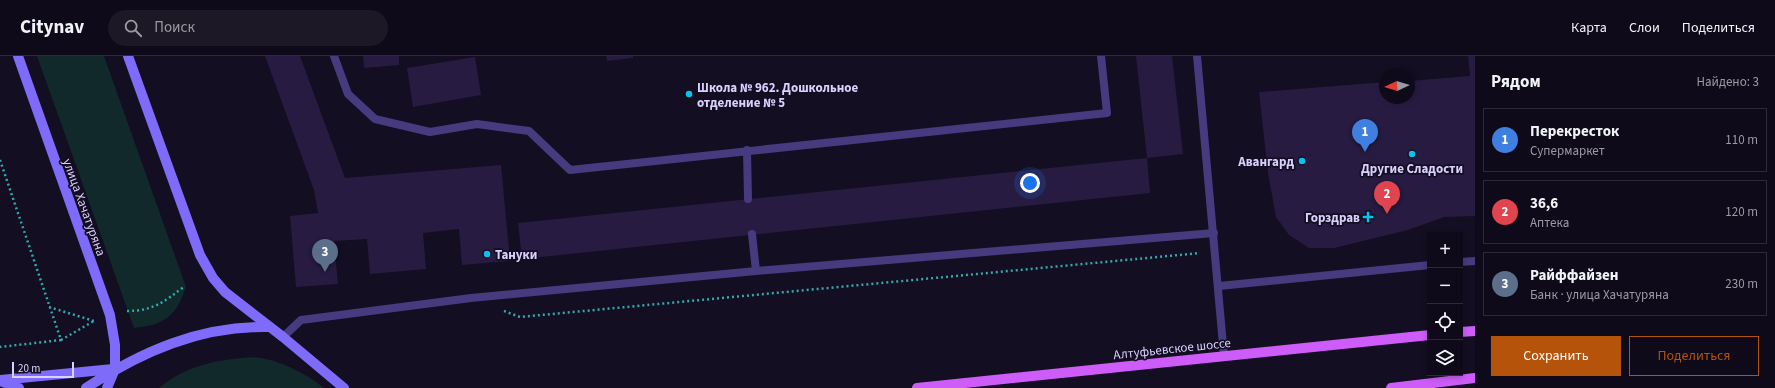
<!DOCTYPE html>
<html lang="ru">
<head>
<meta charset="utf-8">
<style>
	body { margin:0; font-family:"Source Sans 3",sans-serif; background:#1c1826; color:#f1f3f6 }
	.controls { position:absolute; right:12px; bottom:12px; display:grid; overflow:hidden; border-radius:0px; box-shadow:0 2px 6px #0003 }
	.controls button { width:36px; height:36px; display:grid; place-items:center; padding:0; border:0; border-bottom:1px solid #2e2b38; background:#0e0a19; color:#f1f3f6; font:20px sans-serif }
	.compass { position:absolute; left:1379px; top:12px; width:36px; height:36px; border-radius:50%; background:#0e0a19; box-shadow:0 2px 6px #0003; rotate:266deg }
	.scale { position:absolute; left:12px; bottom:10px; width:62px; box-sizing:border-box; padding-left:4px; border:2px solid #dad0fd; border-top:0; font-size:11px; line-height:14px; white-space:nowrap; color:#dad0fd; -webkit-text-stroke:3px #130e21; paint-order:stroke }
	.you { position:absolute; left:1030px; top:127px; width:14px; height:14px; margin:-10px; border:3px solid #fff; border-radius:50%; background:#1a73e8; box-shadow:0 0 0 6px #1a73e833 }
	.badge { display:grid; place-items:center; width:26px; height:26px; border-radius:50%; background:#b45309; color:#fff; font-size:13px; font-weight:700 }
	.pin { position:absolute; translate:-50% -33px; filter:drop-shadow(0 1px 2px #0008) }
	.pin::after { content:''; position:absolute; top:21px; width:14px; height:12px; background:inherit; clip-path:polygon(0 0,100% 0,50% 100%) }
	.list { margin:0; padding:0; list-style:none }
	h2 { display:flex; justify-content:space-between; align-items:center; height:52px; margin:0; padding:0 16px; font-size:17px }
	h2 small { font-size:13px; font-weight:400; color:#9b9aa2 }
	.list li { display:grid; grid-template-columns:26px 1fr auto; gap:12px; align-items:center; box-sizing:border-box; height:64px; margin:0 8px 8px; padding:0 8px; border:1px solid #2e2b38; border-radius:0px }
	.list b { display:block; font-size:15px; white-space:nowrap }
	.list p { margin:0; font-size:13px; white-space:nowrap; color:#9b9aa2 }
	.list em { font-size:13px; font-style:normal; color:#9b9aa2 }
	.actions { display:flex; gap:8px; padding:12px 16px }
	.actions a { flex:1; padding:9px 0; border:1px solid #b45309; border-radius:0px; text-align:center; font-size:14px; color:#b45309 }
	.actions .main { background:#b45309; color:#fff }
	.icon { flex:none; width:22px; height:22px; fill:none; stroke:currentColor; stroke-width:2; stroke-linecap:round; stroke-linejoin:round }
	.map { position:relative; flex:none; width:1475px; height:332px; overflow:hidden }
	header { display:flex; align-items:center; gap:24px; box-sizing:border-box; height:56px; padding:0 20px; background:#0e0a19; border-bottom:1px solid #2e2b38 }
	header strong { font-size:19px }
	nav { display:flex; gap:22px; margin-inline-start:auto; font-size:14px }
	.search { width:280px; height:36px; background:#1c1826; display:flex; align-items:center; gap:10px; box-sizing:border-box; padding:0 14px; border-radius:22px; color:#9b9aa2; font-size:15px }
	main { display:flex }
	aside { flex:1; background:#0e0a19 }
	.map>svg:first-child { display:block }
	.green { fill:#11292a }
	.building { fill:#271b41 }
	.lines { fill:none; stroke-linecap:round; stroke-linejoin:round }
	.path { stroke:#33a8ae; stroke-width:2.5; stroke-dasharray:2 3; stroke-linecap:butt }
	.lane { stroke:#453b7e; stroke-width:8 }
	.secondary { stroke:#7e6bf9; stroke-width:10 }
	.primary { stroke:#ce5cf8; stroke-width:10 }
	.poi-dot { fill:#0ac0ef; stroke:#130e21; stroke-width:1.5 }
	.labels { text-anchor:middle; stroke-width:3.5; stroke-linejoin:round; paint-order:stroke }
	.poi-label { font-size:13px; font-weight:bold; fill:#dad0fd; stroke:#130e21; text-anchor:start }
	.street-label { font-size:13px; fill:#dad0fd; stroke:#130e21 }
</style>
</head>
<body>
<header>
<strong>Citynav</strong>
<div class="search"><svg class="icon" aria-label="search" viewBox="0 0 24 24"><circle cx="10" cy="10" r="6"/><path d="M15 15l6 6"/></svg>Поиск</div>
<nav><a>Карта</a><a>Слои</a><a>Поделиться</a></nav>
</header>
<main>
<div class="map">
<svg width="1475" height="332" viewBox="0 0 1475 332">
	<rect width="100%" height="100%" fill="#130e21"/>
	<!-- green -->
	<path class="green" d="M 37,0 L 104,0 L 186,231 C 176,261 164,269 134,272 Z
		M 254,301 C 280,304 304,316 324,332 L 159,332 C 186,309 220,303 254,301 Z"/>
	<!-- building -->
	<path class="building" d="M 265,0 L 300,0 L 345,122 L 501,109 L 510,205 L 462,209 L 459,173 L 423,177 L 426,213 L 370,218 L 367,183 L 334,185 L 338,228 L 296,231 L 290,160 L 318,157 L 314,134 Z
		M 363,0 L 399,0 L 399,9 L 364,12 Z
		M 606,0 L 633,0 L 633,2 L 607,5 Z
		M 1136,0 L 1172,0 L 1183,98 L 1147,102 L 1150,137 L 522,203 L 518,167 L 1147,102 Z
		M 1468,0 L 1475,0 L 1475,160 L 1444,161 L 1408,174 L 1334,192 L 1309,192 L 1289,179 L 1276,161 L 1268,117 L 1259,36 L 1385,26 L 1385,42 L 1409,42 L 1409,25 L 1470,20 Z
		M 475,1 L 481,39 L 413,51 L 407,12 Z"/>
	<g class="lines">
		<!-- path -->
		<path class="path" d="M 0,104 L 61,284 L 0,291
			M 49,251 L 94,265
			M 127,255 C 154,255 165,245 185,230
			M 504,255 L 520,261 L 1200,197
			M 61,284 L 94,265"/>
		<!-- lane -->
		<path class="lane" d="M 334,0 L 348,38 L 375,63 L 430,76 L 477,68 L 529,75 L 570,114 L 1107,57 L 1101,0
			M 1197,0 L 1224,300
			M 747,94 L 748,143
			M 752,178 L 756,215
			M 1460,206 L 1475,205
			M 1219,230 L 1430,209
			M 283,281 L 301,264 L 471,242 L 756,215 L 1214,177"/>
		<!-- secondary -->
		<path class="secondary" d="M 18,0 L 110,259 L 115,289 L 115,313 L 107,332
			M 128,0 L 200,199 L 213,222 L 225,236 L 283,281 L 344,332
			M 0,324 L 113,313
			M 0,325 L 19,332
			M 86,332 C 142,295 200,270 268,271"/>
		<!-- primary -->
		<path class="primary" d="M 1460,276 L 1475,275
			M 917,332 L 1430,279
			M 1391,332 L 1475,322"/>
	</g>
	<!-- markers -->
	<g class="poi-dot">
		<circle cx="689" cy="38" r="4"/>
		<circle cx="1412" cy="98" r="4"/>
		<circle cx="1302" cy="105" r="4"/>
		<path d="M1366 155h4v4h4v4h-4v4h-4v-4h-4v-4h4z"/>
		<circle cx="487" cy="198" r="4"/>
	</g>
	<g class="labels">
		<!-- poi labels -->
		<g class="poi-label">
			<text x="697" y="36">Школа № 962. Дошкольное<tspan x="697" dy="15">отделение № 5</tspan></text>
			<text x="1294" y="110" text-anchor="end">Авангард</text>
			<text x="1412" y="117" text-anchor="middle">Другие Сладости</text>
			<text x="1360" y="166" text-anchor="end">Горздрав</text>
			<text x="495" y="203">Тануки</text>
		</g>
		<!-- street labels -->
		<g class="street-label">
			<text transform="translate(85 151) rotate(70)" y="5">улица Хачатуряна</text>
			<text transform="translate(1172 292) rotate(-6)" y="5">Алтуфьевское шоссе</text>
		</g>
	</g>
</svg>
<div class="controls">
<button>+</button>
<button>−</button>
<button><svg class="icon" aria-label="locate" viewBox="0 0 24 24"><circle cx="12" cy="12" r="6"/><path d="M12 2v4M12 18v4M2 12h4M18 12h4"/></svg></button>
<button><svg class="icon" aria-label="layers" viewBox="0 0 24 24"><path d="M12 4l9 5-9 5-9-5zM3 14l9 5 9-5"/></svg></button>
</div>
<svg class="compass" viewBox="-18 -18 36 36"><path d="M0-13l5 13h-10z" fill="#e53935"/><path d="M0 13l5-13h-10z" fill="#9b9aa2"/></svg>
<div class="scale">20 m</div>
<div class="you"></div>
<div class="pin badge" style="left:1365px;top:96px;background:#3f7fe0">1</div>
<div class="pin badge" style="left:1387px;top:158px;background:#e0444e">2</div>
<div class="pin badge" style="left:325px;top:216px;background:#5c6f8a">3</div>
</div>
<aside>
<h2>Рядом<small>Найдено: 3</small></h2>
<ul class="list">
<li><span class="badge" style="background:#3f7fe0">1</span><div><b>Перекресток</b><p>Супермаркет</p></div><em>110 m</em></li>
<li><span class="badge" style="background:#e0444e">2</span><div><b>36,6</b><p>Аптека</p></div><em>120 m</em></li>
<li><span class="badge" style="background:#5c6f8a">3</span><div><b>Райффайзен</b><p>Банк · улица Хачатуряна</p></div><em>230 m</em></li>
</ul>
<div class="actions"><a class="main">Сохранить</a><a>Поделиться</a></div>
</aside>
</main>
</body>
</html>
